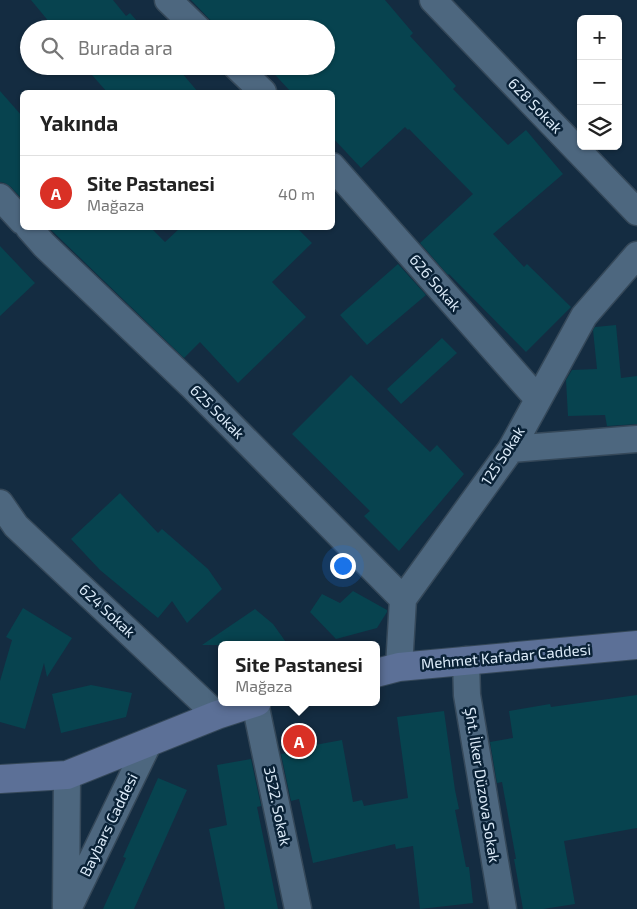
<!DOCTYPE html>
<html lang="tr">
<head>
<meta charset="utf-8">
<style>
	body { margin:0; font-family:"Exo 2",sans-serif; background:#f2f2f2; color:#222 }
	.controls { position:absolute; right:15px; top:15px; display:grid; overflow:hidden; border-radius:8px; box-shadow:0 1px 4px #0004 }
	.controls button { width:45px; height:45px; display:grid; place-items:center; padding:0; border:0; border-bottom:1px solid #e0e0e0; background:#fff; color:#222; font:25px sans-serif }
	.you { position:absolute; left:342px; top:565px; width:18px; height:18px; margin:-12px; border:4px solid #fff; border-radius:50%; background:#1a73e8; box-shadow:0 0 0 8px #1a73e833 }
	.badge { display:grid; place-items:center; width:32px; height:32px; border-radius:50%; background:#d93025; color:#fff; font-size:16px; font-weight:700 }
	.pin { position:absolute; translate:-50% -50%; border:2px solid #fff; box-shadow:0 1px 5px #0006 }
	.popup { position:absolute; left:218px; top:641px; width:162px; height:65px; box-sizing:border-box; display:grid; place-content:center; border-radius:8px; background:#fff; filter:drop-shadow(0 1px 4px #0005); font-size:16px; white-space:nowrap; color:#767676 }
	.popup b { font-size:19px; color:#222 }
	.popup::after { content:''; position:absolute; left:50%; top:100%; margin-left:-10px; border:10px solid transparent; border-top-color:#fff }
	.list { margin:0; padding:0; list-style:none }
	h2 { display:flex; justify-content:space-between; align-items:center; height:65px; margin:0; padding:0 20px; font-size:21px }
	h2 small { font-size:16px; font-weight:400; color:#767676 }
	.list li { display:grid; grid-template-columns:32px 1fr auto; gap:15px; align-items:center; box-sizing:border-box; height:75px; padding:0 20px; border-top:1px solid #e0e0e0 }
	.list b { display:block; font-size:19px; white-space:nowrap }
	.list p { margin:0; font-size:16px; white-space:nowrap; color:#767676 }
	.list em { font-size:16px; font-style:normal; color:#767676 }
	.icon { flex:none; width:28px; height:28px; fill:none; stroke:currentColor; stroke-width:2; stroke-linecap:round; stroke-linejoin:round }
	.map { position:relative; flex:none; width:637px; height:909px; overflow:hidden }
	.search { position:absolute; background:#fff; box-shadow:0 1px 4px #0004; left:20px; top:20px; width:315px; height:55px; display:flex; align-items:center; gap:12px; box-sizing:border-box; padding:0 18px; border-radius:28px; color:#767676; font-size:19px }
	.panel { position:absolute; background:#fff; box-shadow:0 1px 4px #0004; left:20px; top:90px; width:315px; height:140px; border-radius:8px }
	.map>svg:first-child { display:block }
	.building { fill:#07434f }
	.lines { fill:none; stroke-linecap:round; stroke-linejoin:round }
	.minor-casing { stroke:#354859; stroke-width:29 }
	.secondary-casing { stroke:#354859; stroke-width:30 }
	.minor { stroke:#4d677f; stroke-width:26 }
	.secondary { stroke:#5c7097; stroke-width:28 }
	.labels { text-anchor:middle; stroke-width:5; stroke-linejoin:round; paint-order:stroke }
	.street-label { font-size:15px; fill:#dcebf9; stroke:#0a2237 }
</style>
</head>
<body>
<div class="map">
<svg width="637" height="909" viewBox="0 0 637 909">
	<rect width="100%" height="100%" fill="#142c41"/>
	<!-- building -->
	<path class="building" d="M 31,0 L 113,0 L 126,16 L 130,13 L 144,29 L 55,29 Z
		M 191,0 L 385,0 L 413,33 L 410,36 L 456,86 L 453,89 L 508,145 L 526,130 L 563,174 L 493,234 L 524,267 L 527,264 L 571,307 L 526,352 L 449,274 L 448,275 L 420,243 L 473,194 L 409,129 L 408,130 L 405,127 L 361,168 L 332,137 L 332,92 L 291,92 L 267,66 L 326,66 L 326,29 L 219,29 Z
		M 84,66 L 176,66 L 198,92 L 107,92 Z
		M 0,91 L 22,116 L 22,199 L 11,187 L 5,183 L 0,182 Z
		M 49,228 L 151,228 L 165,242 L 180,228 L 297,228 L 312,243 L 272,282 L 306,317 L 238,383 L 200,342 L 184,358 Z
		M 0,246 L 35,283 L 0,316 Z
		M 398,264 L 426,295 L 367,345 L 340,315 Z
		M 616,325 L 621,378 L 637,376 L 637,424 L 607,426 L 605,415 L 568,416 L 566,380 L 572,370 L 597,369 L 593,330 L 595,327 Z
		M 442,338 L 457,353 L 401,404 L 387,389 Z
		M 351,375 L 430,452 L 437,445 L 464,474 L 399,551 L 364,516 L 370,511 L 292,434 Z
		M 120,493 L 158,533 L 162,529 L 208,569 L 222,589 L 187,623 L 172,601 L 158,618 L 100,570 L 71,539 Z
		M 353,591 L 387,610 L 387,612 L 377,628 L 336,639 L 310,612 L 322,594 L 340,603 Z
		M 23,608 L 72,638 L 47,677 L 44,663 L 25,729 L 0,722 L 0,681 L 12,640 L 6,637 Z
		M 255,609 L 273,624 L 288,645 L 202,645 Z
		M 91,685 L 132,693 L 126,717 L 61,733 L 52,694 Z
		M 637,695 L 637,828 L 564,841 L 575,904 L 543,909 L 523,909 L 514,859 L 516,859 L 502,782 L 497,783 L 490,742 L 513,738 L 509,711 L 550,704 L 551,707 Z
		M 444,711 L 455,790 L 459,809 L 455,810 L 466,867 L 469,867 L 473,903 L 420,909 L 413,846 L 396,849 L 395,844 L 313,863 L 299,799 L 291,801 L 281,754 L 294,752 L 293,749 L 342,740 L 353,802 L 362,800 L 364,806 L 408,798 L 397,717 Z
		M 251,759 L 261,806 L 257,807 L 278,909 L 225,909 L 209,829 L 227,825 L 217,765 Z
		M 158,778 L 187,790 L 134,909 L 103,909 L 126,858 L 123,857 Z"/>
	<g class="lines">
		<defs>
			<path id="minor" d="M 168,0 L 198,29
				M 433,0 L 637,212
				M 236,66 L 263,92
				M 332,166 L 538,399
				M 0,197 L 22,221
				M 29,228 L 44,245 L 193,387 L 403,599
				M 511,449 L 637,439
				M 0,503 L 16,526 L 217,715
				M 466,660 L 467,695 L 503,909
				M 399,667 L 403,599 L 511,449 L 584,316 L 637,255
				M 255,703 L 298,909
				M 66,907 L 67,775
				M 68,909 L 149,742"/>
			<path id="secondary" d="M 376,673 L 399,667 L 637,645
				M 0,779 L 67,775 L 217,715 L 257,702"/>
		</defs>
		<!-- minor casing -->
		<use href="#minor" class="minor-casing"/>
		<!-- secondary casing -->
		<use href="#secondary" class="secondary-casing"/>
		<!-- minor -->
		<use href="#minor" class="minor"/>
		<!-- secondary -->
		<use href="#secondary" class="secondary"/>
	</g>
	<g class="labels">
		<!-- street labels -->
		<g class="street-label">
			<text transform="translate(535 106) rotate(46)" y="5">628 Sokak</text>
			<text transform="translate(435 283) rotate(49)" y="5">626 Sokak</text>
			<text transform="translate(217 412) rotate(45)" y="5">625 Sokak</text>
			<text transform="translate(503 456) rotate(-57)" y="5">125 Sokak</text>
			<text transform="translate(107 611) rotate(43)" y="5">624 Sokak</text>
			<text transform="translate(506 657) rotate(-5)" y="5">Mehmet Kafadar Caddesi</text>
			<text transform="translate(482 785) rotate(81)" y="5">Şht. İlker Düzova Sokak</text>
			<text transform="translate(277 806) rotate(78)" y="5">3522. Sokak</text>
			<text transform="translate(109 825) rotate(-64)" y="5">Baybars Caddesi</text>
		</g>
	</g>
</svg>
<div class="controls">
<button>+</button>
<button>−</button>
<button><svg class="icon" aria-label="layers" viewBox="0 0 24 24"><path d="M12 4l9 5-9 5-9-5zM3 14l9 5 9-5"/></svg></button>
</div>
<div class="you"></div>
<div class="pin badge" style="left:299px;top:741px">A</div>
<div class="popup"><b>Site Pastanesi</b>Mağaza</div>
<div class="search"><svg class="icon" aria-label="search" viewBox="0 0 24 24"><circle cx="10" cy="10" r="6"/><path d="M15 15l6 6"/></svg>Burada ara</div>
<section class="panel">
<h2>Yakında<small></small></h2>
<ul class="list">
<li><span class="badge">A</span><div><b>Site Pastanesi</b><p>Mağaza</p></div><em>40 m</em></li>
</ul>
</section>
</div>
</body>
</html>
